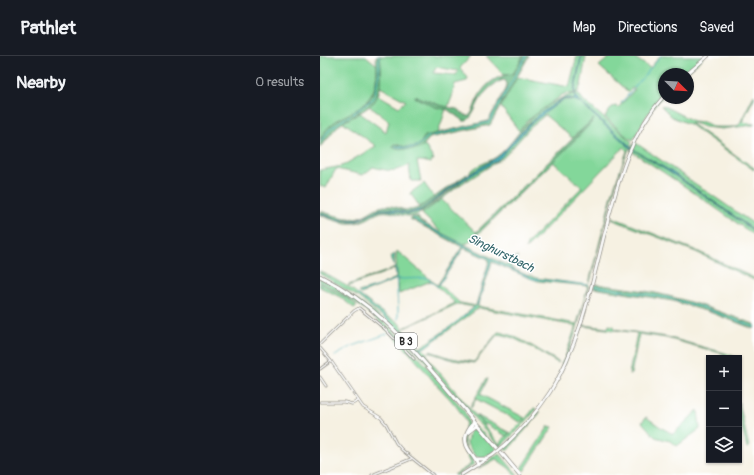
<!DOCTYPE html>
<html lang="en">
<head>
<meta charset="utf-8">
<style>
	body { margin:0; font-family:Pangolin,sans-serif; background:#242831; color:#f1f3f6 }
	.controls { position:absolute; right:12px; bottom:12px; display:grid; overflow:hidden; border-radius:0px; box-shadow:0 1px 3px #0004 }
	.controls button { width:36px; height:36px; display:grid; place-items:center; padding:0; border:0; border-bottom:1px solid #363941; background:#171b24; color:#f1f3f6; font:20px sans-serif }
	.compass { position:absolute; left:338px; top:12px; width:36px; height:36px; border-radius:50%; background:#171b24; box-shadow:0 1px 3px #0004; rotate:114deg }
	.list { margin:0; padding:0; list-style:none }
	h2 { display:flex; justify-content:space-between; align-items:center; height:52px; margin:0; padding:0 16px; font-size:17px }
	h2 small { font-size:13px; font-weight:400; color:#9ea1a6 }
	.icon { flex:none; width:22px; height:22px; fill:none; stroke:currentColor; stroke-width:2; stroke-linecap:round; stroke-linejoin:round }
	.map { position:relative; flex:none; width:434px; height:419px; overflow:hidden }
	header { display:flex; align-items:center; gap:24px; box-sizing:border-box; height:56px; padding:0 20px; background:#171b24; border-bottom:1px solid #363941 }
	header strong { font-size:19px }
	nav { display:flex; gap:22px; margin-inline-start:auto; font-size:14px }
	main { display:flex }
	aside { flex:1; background:#171b24 }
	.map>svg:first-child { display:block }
	.green { fill:#83d79a; stroke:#578162; fill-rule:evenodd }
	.forest { fill:url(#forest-firs); stroke:#4a7256 }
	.water { fill:url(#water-waves); stroke:#336c70 }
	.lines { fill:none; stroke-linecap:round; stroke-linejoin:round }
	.stream { stroke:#3bacb6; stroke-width:1 }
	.street-casing { stroke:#908e86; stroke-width:3 }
	.secondary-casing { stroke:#908e86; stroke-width:4 }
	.primary-casing { stroke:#908e86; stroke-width:4.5 }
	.street { stroke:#fff; stroke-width:1.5 }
	.secondary { stroke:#fff; stroke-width:2.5 }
	.primary { stroke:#fff; stroke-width:3 }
	.secondary-bridge-casing { stroke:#908e86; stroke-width:4; stroke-linecap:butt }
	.secondary-bridge { stroke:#fff; stroke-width:2.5 }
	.labels { text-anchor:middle; stroke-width:3; stroke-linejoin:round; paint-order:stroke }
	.shield { fill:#fff; stroke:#6b6b6b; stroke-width:1 }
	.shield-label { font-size:10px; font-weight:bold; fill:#2b2b2b }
	.water-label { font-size:12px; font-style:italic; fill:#32656a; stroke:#fff }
</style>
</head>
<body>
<header>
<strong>Pathlet</strong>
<nav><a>Map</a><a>Directions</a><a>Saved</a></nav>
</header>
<main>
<aside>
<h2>Nearby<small>0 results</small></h2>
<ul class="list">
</ul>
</aside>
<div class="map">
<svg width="434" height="419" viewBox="0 0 434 419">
	<defs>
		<pattern id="forest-firs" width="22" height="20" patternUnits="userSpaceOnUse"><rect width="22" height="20" fill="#6ab882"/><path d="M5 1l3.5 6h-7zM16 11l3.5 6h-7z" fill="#57966b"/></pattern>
		<pattern id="water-waves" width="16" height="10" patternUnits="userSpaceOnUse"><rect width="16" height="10" fill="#3bacb6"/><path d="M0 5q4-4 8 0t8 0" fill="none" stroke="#328c94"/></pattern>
	</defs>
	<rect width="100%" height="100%" fill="#fff"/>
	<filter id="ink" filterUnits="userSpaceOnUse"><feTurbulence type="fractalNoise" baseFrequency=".025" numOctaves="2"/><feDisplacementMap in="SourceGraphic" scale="8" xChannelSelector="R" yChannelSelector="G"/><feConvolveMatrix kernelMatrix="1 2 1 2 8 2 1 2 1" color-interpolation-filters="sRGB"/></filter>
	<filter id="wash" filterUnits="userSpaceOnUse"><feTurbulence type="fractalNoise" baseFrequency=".012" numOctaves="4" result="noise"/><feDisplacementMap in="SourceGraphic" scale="16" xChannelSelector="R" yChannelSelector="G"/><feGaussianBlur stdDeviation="0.9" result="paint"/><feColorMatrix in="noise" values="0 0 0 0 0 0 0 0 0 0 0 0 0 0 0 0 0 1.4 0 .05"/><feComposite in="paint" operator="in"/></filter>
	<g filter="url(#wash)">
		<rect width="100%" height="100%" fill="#f6f1e2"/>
		<!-- green -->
		<path class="green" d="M 0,0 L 46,0 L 57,9 C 57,33 53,43 33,56 C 27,59 21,61 16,65 C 8,71 6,77 0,84 Z
			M 60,0 L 151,0 L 140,12 L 148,22 L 147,25 L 135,28 L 132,41 L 128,51 L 119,49 L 96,40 L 115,51 L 126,53 L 118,77 L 105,80 C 103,82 102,85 100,88 C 93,94 82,90 74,88 L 72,91 C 83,93 96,96 104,88 L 114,104 L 112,104 L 110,107 L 102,105 L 97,105 L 101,125 L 91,125 L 89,109 C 74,117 69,115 53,111 L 43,119 L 16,113 L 6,132 L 0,130 L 0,114 L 22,110 L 56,90 L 23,66 L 40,57 L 66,76 L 69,65 L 49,50 L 54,46 L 57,38 L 79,51 L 86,45 L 60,31 L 61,26 ZM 116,11 L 138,15 L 136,19 L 113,17 Z
			M 166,0 L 203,0 L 193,18 L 184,19 Z
			M 257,0 L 266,0 L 261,29 L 258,36 L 249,38 L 247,37 L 242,39 L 208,64 L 199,75 L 181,51 L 197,21 L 249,31 Z
			M 291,0 L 312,0 L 330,12 L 340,0 L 382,0 L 383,2 L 365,18 L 344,18 L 344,39 L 327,59 L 313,84 L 306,80 L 285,61 L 292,51 L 296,50 L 298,52 L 315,33 L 312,32 L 308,36 L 279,10 Z
			M 258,37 L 263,44 L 312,86 L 301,112 L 294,135 L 270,226 L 269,227 L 293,135 L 307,95 L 304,91 L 206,193 L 207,188 L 262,131 L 233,106 L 274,64 L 274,63 L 252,82 L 225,59 L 211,71 L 184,101 L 147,125 L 148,121 L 180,101 L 208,71 L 219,60 L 243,44 L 258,44 L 255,38 Z
			M 254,38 L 256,43 L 249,42 L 242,43 L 221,57 L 210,66 L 179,100 L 149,118 C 152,110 169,106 176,101 C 189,92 197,77 207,67 C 217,56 240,40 254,38 Z
			M 434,39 L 434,42 L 422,66 L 434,68 L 434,69 L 402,73 L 385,71 L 370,66 L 370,67 L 434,112 L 434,114 L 369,68 L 352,61 L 341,50 L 342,49 L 373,65 L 384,66 L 394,71 L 411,71 L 419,69 Z
			M 316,87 L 434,168 L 434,174 L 352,116 L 316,95 L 312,91 L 314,88 L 315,89 Z
			M 311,92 L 360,123 L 434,175 L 434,179 L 367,132 L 311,95 Z
			M 146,122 L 146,125 C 131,134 108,158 92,160 C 81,161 72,154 61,156 C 54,158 49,163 42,165 C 29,171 12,164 0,159 L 0,158 C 12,162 27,169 39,165 C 47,162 54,156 62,154 C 71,152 80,158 89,158 C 105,158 133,133 146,122 Z
			M 104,127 L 114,141 L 100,151 L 90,137 Z
			M 121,143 L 156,176 L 156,177 L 158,178 L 148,187 L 144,188 L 123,178 L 102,158 Z
			M 292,161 L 377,195 L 434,222 L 434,224 L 376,196 L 291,163 Z
			M 77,195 L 117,229 L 120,229 L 140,247 L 257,268 L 268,230 L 218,225 L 207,221 L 209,221 L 209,219 L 216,222 L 269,229 L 256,275 L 244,308 L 241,308 L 244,304 L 256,270 L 159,252 L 104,292 L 101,291 L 137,266 L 154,251 L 137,248 L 84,272 L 135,247 L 111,225 L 79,238 L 76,203 Z
			M 75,198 L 74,205 L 77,223 L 41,238 L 38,236 L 56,231 L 76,222 L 75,213 L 29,230 L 28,229 L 75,212 L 70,201 Z
			M 0,215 L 30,232 L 68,261 L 78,266 L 92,285 L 106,296 L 110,305 L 181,390 L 179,391 L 98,296 L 68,265 L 38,241 L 0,218 Z
			M 0,222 L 21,233 L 55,257 L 91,292 L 143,353 C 155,373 143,369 144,386 C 145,393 151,399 154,406 L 153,409 L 137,419 L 134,419 L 150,409 L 151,407 L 142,386 L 146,366 C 139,351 126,339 115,327 C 82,287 48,248 0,226 Z
			M 0,227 L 27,242 L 37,250 L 34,252 L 20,241 L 0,231 Z
			M 263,269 L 288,272 L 289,269 L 294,270 L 295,273 L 347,281 L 405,297 L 418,302 L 404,302 L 404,298 L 346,282 L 319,278 L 311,318 L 309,318 L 317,277 L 263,270 Z
			M 178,276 C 197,278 222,297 239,306 L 238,307 C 227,301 188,275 177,279 L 154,307 L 133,304 L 109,296 L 110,295 L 131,302 L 154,306 Z
			M 167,322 L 168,323 L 160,338 L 205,362 L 200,366 L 156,343 L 151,352 L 150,351 Z
			M 419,346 L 429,391 L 427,392 L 419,359 Z
			M 214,352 L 215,352 L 216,354 L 201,371 L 181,390 L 180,387 L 181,385 C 193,375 205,365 214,352 Z
			M 378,354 L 380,373 L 357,390 L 350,385 L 335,381 L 322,366 L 326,361 L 342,372 L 353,378 Z
			M 219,355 L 219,358 L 188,394 L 186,394 L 184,393 L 206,371 Z
			M 156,359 L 190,377 L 186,380 L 166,368 L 164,369 Z
			M 229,370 L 233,371 L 204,415 L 201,412 Z
			M 156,371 L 159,373 L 177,393 L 172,398 L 162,402 L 155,400 L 147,388 L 149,376 Z
			M 179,397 L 198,419 L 195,419 L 189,412 L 176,403 L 158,413 Z"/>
		<!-- forest -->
		<path class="forest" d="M 56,0 L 60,0 C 62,16 64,38 50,50 C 40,58 28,62 18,70 C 11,76 7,85 0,91 C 0,62 38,61 51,40 C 58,29 57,13 56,0 Z
			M 203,0 L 209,0 L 170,69 L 110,82 C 107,85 105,87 103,90 C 94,96 82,93 72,91 L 72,90 L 74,88 C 82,90 93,94 100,88 C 102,85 103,82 105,80 L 168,65 L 186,33 L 187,28 L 185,24 C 177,25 166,34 162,41 C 156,49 155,58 147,65 L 143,65 L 128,54 L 115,51 L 94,41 L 96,40 L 119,49 L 137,53 L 147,60 L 149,60 C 153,56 154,51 156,46 C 163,29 176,19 193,18 Z
			M 273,63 L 274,64 L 233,106 L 158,178 L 156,177 L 156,176 Z
			M 147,118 L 146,122 L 101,156 L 97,155 L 88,157 L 71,153 L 61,153 L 35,164 L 17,163 L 0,158 L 0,155 C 12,158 27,165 39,161 C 48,159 54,151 64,150 C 79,148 82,159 100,151 Z
			M 91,161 L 98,161 L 100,165 L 123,178 L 187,209 L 196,200 L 198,201 L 191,210 L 191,212 L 209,220 L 207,221 L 172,206 L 158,249 L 156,249 L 169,205 L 168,203 L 144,192 L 119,229 L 118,228 L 142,191 L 90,163 Z
			M 275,228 C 296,231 319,233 340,238 C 372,245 403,257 434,268 L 434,273 L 392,257 L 353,245 L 273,232 Z"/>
		<!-- water -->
		<path class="water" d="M 261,0 L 262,0 L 255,33 L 255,38 L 258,44 L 316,95 L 352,116 L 434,174 L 434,175 L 360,123 L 309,91 L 259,46 L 251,43 L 243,44 L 240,46 L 214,65 L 179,103 L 137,128 L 98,156 L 88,158 L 67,154 L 61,154 L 35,165 L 17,164 L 0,158 L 0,157 L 17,163 L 35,164 L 61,153 L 71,153 L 88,157 L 102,153 L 136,127 L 179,100 L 210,67 L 221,57 L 242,43 L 249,42 L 255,43 L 254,33 Z"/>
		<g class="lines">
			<!-- stream -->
			<path class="stream" d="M 301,47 L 341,0
				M 0,86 L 10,73 L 18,67 L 34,57 L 54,42 L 59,17 L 59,0
				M 75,90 L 86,92 L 96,91 L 108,81 L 169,66 L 206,0
				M 93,162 L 100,167 L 184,210 L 213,223 L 268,229
				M 74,199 L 72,203 L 75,212
				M 76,213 L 78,254 L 78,263
				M 79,223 L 107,222 L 118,231
				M 119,229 L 144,190
				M 274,230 L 349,242 L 384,252 L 434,271
				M 40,237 L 77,223
				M 37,238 L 75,269 L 98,294 L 102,293
				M 157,249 L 171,204
				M 33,290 L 67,278
				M 103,292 L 156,251
				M 15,300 L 31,291"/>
		</g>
	</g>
	<g filter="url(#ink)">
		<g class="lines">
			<defs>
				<path id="street" d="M 0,288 L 34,255 L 39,252 L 65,273 L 94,303
					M 0,292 L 11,305 L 43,351 L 61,362 L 66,368 L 76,387 L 82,394 L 113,419
					M 0,313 L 11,305
					M 0,321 L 6,330
					M 0,346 L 24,346 L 32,348 L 38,345
					M 52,419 L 91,403"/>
				<path id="secondary" d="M 367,18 L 388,0
					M 185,389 C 202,373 217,356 230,336 C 262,285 273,222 288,164 C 300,119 312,75 344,40
					M 141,419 L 173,399"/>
				<path id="primary" d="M 0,220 C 56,248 89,288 129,335 C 153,363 176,391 200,419
					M 155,366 C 150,370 148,373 146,379 C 143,393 155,398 158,409
					M 148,376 L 157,369
					M 156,403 L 166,403"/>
			</defs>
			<!-- street casing -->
			<use href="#street" class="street-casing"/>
			<!-- secondary casing -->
			<use href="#secondary" class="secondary-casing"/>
			<!-- primary casing -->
			<use href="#primary" class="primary-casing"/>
			<!-- street -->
			<use href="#street" class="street"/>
			<!-- secondary -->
			<use href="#secondary" class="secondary"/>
			<!-- primary -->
			<use href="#primary" class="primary"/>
			<defs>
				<path id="secondary-bridge" d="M 173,399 L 185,389"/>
			</defs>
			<!-- secondary-bridge casing -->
			<use href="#secondary-bridge" class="secondary-bridge-casing"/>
			<!-- secondary-bridge -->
			<use href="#secondary-bridge" class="secondary-bridge"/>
		</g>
	</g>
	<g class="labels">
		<!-- shield labels -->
		<rect class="shield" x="75" y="277" width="22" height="16" rx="3"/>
		<g class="shield-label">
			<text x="86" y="289">B 3</text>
		</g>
		<!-- water labels -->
		<g class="water-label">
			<text transform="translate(181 197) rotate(26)" y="4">Singhurstbach</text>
		</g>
	</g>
</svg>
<div class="controls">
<button>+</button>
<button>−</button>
<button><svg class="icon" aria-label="layers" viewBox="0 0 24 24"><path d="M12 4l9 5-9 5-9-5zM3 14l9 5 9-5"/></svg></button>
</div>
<svg class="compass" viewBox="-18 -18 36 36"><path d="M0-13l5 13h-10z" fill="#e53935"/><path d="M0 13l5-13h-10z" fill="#9ea1a6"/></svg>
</div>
</main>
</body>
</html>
